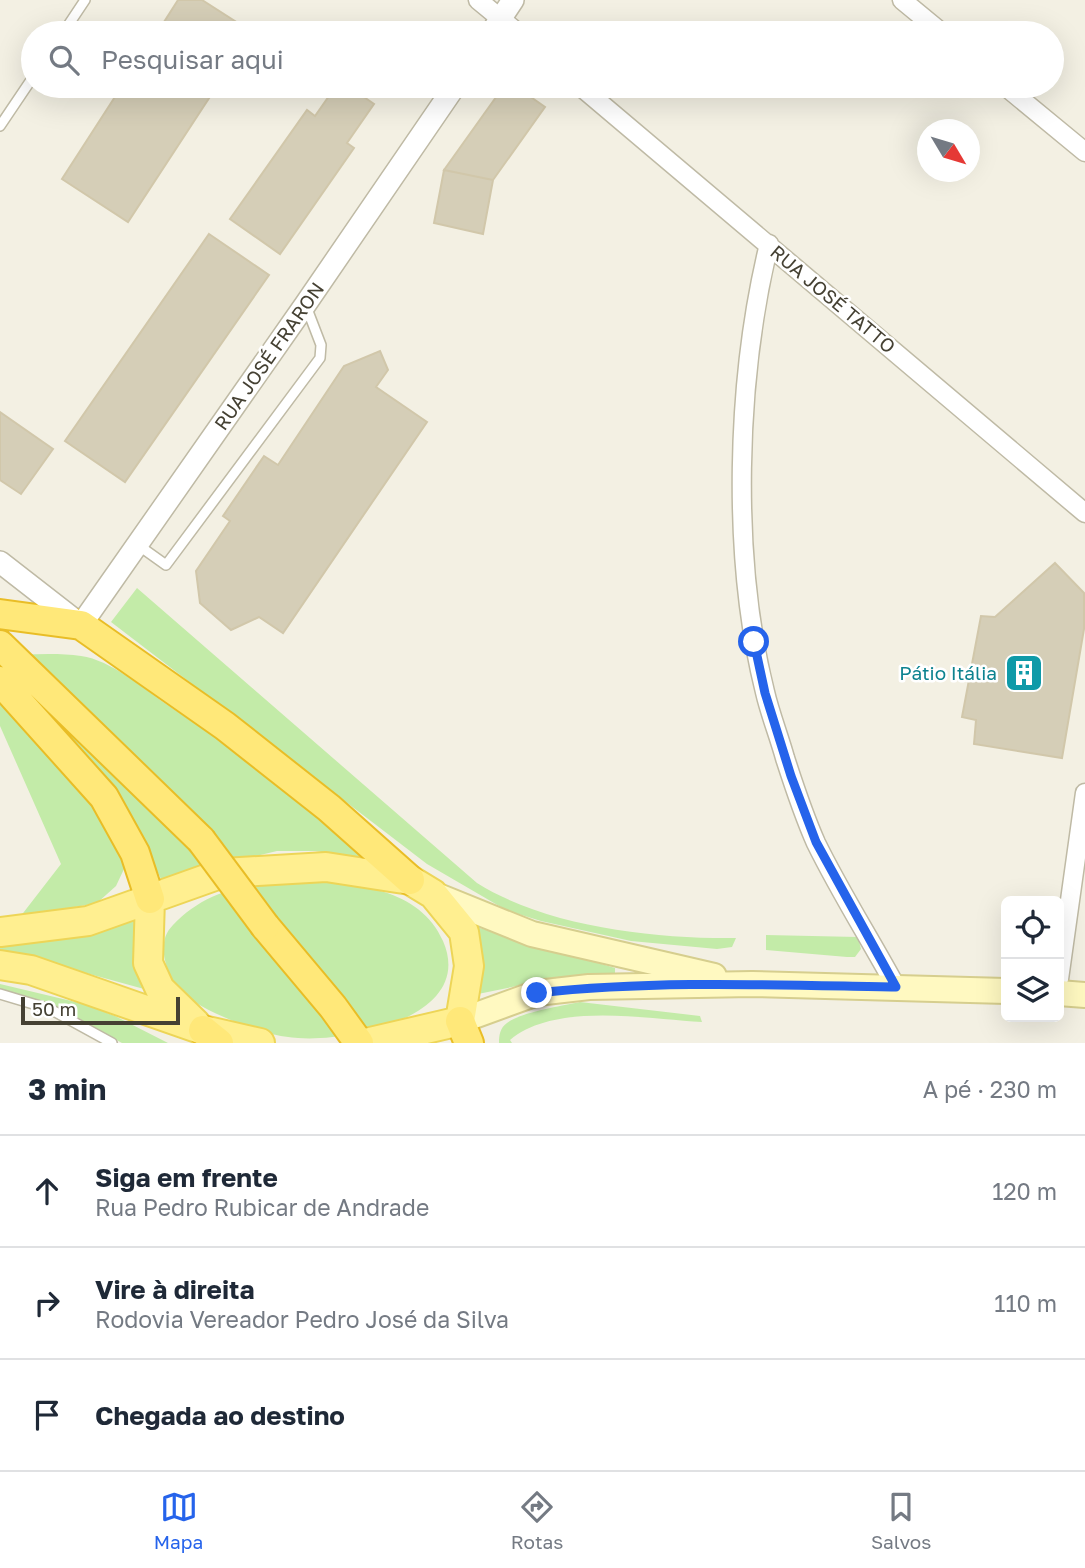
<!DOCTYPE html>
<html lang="pt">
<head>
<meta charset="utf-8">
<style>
	body { margin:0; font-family:"Golos Text",sans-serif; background:#f2f2f3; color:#1f2937 }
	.controls { position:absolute; right:21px; bottom:21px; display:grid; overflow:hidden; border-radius:10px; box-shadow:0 7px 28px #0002 }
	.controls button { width:63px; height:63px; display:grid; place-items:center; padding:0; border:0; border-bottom:2px solid #e0e1e3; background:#fff; color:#1f2937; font:35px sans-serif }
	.compass { position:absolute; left:917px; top:119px; width:63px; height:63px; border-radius:50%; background:#fff; box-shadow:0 7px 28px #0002; rotate:128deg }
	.scale { position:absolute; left:21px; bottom:18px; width:159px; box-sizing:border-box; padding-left:7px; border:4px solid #454133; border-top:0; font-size:19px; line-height:24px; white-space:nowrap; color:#454133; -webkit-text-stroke:5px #fff; paint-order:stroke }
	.stop { position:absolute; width:21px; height:21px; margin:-16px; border:5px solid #2563eb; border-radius:50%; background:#fff }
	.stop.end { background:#2563eb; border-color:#fff; box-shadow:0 2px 7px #0008 }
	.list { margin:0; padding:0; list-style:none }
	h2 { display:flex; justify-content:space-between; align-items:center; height:91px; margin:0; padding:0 28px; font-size:30px }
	h2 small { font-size:23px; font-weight:400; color:#747a83 }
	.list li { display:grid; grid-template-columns:46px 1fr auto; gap:21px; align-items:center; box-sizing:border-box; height:112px; padding:0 28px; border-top:2px solid #e0e1e3 }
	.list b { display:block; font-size:26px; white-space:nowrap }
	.list p { margin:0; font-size:23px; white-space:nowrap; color:#747a83 }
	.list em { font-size:23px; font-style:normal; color:#747a83 }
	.icon { flex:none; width:38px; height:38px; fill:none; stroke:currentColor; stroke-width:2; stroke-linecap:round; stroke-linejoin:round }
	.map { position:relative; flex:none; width:1085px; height:1043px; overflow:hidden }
	.search { position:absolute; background:#fff; box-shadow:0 7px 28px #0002; left:21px; right:21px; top:21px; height:77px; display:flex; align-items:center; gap:18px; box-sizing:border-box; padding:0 24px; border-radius:38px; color:#747a83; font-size:26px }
	.sheet { height:427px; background:#fff }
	nav { display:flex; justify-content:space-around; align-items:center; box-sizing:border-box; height:98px; border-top:2px solid #e0e1e3; background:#fff; font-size:19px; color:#747a83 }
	nav a { display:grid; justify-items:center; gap:4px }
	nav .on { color:#2563eb }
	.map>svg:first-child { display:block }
	.green { fill:#c3eba8 }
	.building { fill:#d5ceb7; stroke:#d1c7aa; stroke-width:2 }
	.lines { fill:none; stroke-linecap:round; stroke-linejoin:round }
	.service-casing { stroke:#bfbaa5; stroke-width:12 }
	.minor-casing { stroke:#bfbaa5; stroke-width:21 }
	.tertiary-casing { stroke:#bfbaa5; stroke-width:24 }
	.secondary-casing { stroke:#d6ce8e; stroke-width:28 }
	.primary-casing { stroke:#edd557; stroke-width:32 }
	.trunk-casing { stroke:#e9bd26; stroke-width:32 }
	.service { stroke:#fff; stroke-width:9 }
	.minor { stroke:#fff; stroke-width:18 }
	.tertiary { stroke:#fff; stroke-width:21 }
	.secondary { stroke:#fff9c1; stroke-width:24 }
	.primary { stroke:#ffef90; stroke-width:28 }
	.trunk { stroke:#ffe879; stroke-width:28 }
	.trunk-bridge-casing { stroke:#e9bd26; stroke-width:32; stroke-linecap:butt }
	.trunk-bridge { stroke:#ffe879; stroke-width:28 }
	.route { stroke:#2563eb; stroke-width:9 }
	.labels { text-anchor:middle; stroke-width:5; stroke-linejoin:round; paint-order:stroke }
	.street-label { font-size:19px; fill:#454133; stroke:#fff }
	.culture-label { font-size:19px; fill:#0d838f; stroke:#fff; text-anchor:end }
</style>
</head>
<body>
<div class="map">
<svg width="1085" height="1043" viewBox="0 0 1085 1043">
	<rect width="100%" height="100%" fill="#f3f0e3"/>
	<!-- green -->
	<path class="green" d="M 137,588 L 477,883 C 547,927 655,939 736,938 L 732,947 L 717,949 L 631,941 L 541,921 L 506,910 L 427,864 L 111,622 Z
		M 0,655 C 25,655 56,652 81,656 C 111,660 144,689 169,706 C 234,750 310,799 363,858 L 315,851 L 277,851 L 161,879 L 142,840 L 0,672 Z
		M 0,699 L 81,783 L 121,850 L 124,869 L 116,886 L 97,903 L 20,917 L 61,864 L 0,726 Z
		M 305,881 C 355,883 420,888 443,941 C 476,1017 349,1042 298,1038 C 268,1036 244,1026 217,1014 C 195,1004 172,989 166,964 C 162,950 162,936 173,925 C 209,887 255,882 305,881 Z
		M 137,915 L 141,977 L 144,989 L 35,959 L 0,954 L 0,942 Z
		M 473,926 L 615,968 L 615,978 L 541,981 L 478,994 Z
		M 766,935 L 858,937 L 861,949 L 855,957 L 847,957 L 766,950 Z
		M 0,984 L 84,1004 L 115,1016 L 168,1043 L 122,1043 L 51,1004 L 0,991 Z
		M 580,1002 L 700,1016 L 702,1022 C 645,1019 555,1002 510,1040 L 512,1043 L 499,1043 C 499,1035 500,1028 507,1023 C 521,1012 562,1006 580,1002 Z"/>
	<!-- building -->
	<path class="building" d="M 178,0 L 202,0 L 252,32 L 157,33 Z
		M 122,86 L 217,86 L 128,222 L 62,179 Z
		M 336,86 L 348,86 L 374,104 L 347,143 L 354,148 L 280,254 L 230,219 L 307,110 L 315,116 Z
		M 504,86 L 515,86 L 545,107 L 493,180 L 444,170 Z
		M 444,170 L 493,180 L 483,234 L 434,223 Z
		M 209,234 L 269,275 L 125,482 L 65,441 Z
		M 380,351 L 388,370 L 376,387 L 427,422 L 283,633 L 259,617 L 231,630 L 200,603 L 196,571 L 230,521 L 223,516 L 264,456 L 278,465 L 344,366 Z
		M 0,412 L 53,449 L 21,494 L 0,480 Z
		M 1055,563 L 1084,593 L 1084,629 L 1062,758 L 974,744 L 976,720 L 962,717 L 981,616 L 995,617 Z"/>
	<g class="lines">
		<defs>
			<path id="service" d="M 63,33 L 85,0
				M 0,126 L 33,77
				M 138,545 L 166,565 L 320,358 L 321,345 L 306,306
				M 0,994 L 50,1009 L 112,1043"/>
			<path id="minor" d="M 478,0 L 518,33
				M 902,0 L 942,33
				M 580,86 L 1085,513
				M 1005,86 L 1085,152
				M 769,244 C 736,380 731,556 765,692 C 770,714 779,736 785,758 C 794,786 804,816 816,843 C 840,892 870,939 896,987
				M 1059,979 L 1085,793"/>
			<path id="tertiary" d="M 491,33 L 513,0
				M 0,562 L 81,625 L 305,305 L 455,86"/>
			<path id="secondary" d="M 433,894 L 532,934 L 714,976
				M 1059,993 L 1085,995
				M 460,1021 L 537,993 L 589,987 L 752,984 L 1006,991"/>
			<path id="primary" d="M 150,899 L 148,963 L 160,989 L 196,1024
				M 0,932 L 88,921 L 223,873 L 326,867 L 410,880 L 433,894 L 464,932 L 469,966 L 460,1021 L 366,1043
				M 0,965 L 31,970 L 203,1030 L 260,1043"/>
			<path id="trunk" d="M 0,614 L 81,625 L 225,726 L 329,808 L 410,880
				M 0,645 L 201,840
				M 0,681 L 104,797 L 135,853 L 150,899
				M 265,926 L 333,1007 L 359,1043
				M 460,1021 L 469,1043
				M 203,1030 L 219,1043"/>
		</defs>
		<!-- service casing -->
		<use href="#service" class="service-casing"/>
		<!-- minor casing -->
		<use href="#minor" class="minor-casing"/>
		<!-- tertiary casing -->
		<use href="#tertiary" class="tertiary-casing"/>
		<!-- secondary casing -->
		<use href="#secondary" class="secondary-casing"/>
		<!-- primary casing -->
		<use href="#primary" class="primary-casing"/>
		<!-- trunk casing -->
		<use href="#trunk" class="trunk-casing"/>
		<!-- service -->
		<use href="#service" class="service"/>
		<!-- minor -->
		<use href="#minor" class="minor"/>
		<!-- tertiary -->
		<use href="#tertiary" class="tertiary"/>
		<!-- secondary -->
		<use href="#secondary" class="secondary"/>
		<!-- primary -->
		<use href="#primary" class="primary"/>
		<!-- trunk -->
		<use href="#trunk" class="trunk"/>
		<defs>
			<path id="trunk-bridge" d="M 201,840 L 265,926"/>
		</defs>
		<!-- trunk-bridge casing -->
		<use href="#trunk-bridge" class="trunk-bridge-casing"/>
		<!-- trunk-bridge -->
		<use href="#trunk-bridge" class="trunk-bridge"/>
	</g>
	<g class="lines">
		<!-- route -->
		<path class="route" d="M 537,993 C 656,980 776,985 896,987 L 816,842 L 791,776 L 765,693 L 754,642"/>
	</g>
	<!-- icons -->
	<defs>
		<symbol id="building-square" viewBox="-11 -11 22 22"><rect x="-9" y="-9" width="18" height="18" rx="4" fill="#0f9aa8" stroke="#fff"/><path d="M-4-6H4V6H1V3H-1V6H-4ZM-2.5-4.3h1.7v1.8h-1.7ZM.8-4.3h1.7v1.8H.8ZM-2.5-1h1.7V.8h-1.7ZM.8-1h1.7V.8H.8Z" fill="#fff"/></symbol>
	</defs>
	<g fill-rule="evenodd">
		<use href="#building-square" x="1002" y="651" width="44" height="44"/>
	</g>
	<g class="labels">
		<!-- street labels -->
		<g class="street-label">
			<text transform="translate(833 299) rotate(40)" y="7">RUA JOSÉ TATTO</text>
			<text transform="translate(269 356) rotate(-55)" y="7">RUA JOSÉ FRARON</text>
		</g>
		<!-- culture labels -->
		<g class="culture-label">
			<text x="997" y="680">Pátio Itália</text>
		</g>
	</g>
</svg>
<div class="controls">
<button><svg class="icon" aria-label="locate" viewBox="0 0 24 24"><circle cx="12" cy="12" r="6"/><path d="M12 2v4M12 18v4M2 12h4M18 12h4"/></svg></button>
<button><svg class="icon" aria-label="layers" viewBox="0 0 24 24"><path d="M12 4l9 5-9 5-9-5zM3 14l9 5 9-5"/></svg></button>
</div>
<svg class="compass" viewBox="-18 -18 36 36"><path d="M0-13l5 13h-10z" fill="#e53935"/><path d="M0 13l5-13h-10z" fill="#747a83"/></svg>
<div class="scale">50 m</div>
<div class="stop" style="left:754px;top:642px"></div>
<div class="stop end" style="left:537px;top:993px"></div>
<div class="search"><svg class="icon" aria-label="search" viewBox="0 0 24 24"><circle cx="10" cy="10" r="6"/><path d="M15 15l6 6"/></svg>Pesquisar aqui</div>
</div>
<section class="sheet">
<h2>3 min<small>A pé · 230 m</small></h2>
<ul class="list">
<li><svg class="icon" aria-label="ahead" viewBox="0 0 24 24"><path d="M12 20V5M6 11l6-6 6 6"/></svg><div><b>Siga em frente</b><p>Rua Pedro Rubicar de Andrade</p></div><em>120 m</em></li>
<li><svg class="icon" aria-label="right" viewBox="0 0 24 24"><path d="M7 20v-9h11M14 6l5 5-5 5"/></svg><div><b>Vire à direita</b><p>Rodovia Vereador Pedro José da Silva</p></div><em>110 m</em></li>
<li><svg class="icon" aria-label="arrive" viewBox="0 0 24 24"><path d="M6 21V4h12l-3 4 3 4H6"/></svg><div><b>Chegada ao destino</b></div></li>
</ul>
</section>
<nav>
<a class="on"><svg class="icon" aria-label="map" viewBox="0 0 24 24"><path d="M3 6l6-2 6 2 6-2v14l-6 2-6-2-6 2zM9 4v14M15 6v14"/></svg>Mapa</a>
<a><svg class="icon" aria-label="directions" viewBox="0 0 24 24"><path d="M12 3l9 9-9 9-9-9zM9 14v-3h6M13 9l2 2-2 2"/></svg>Rotas</a>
<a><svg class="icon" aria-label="saved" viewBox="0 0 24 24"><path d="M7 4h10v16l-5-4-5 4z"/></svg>Salvos</a>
</nav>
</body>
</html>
